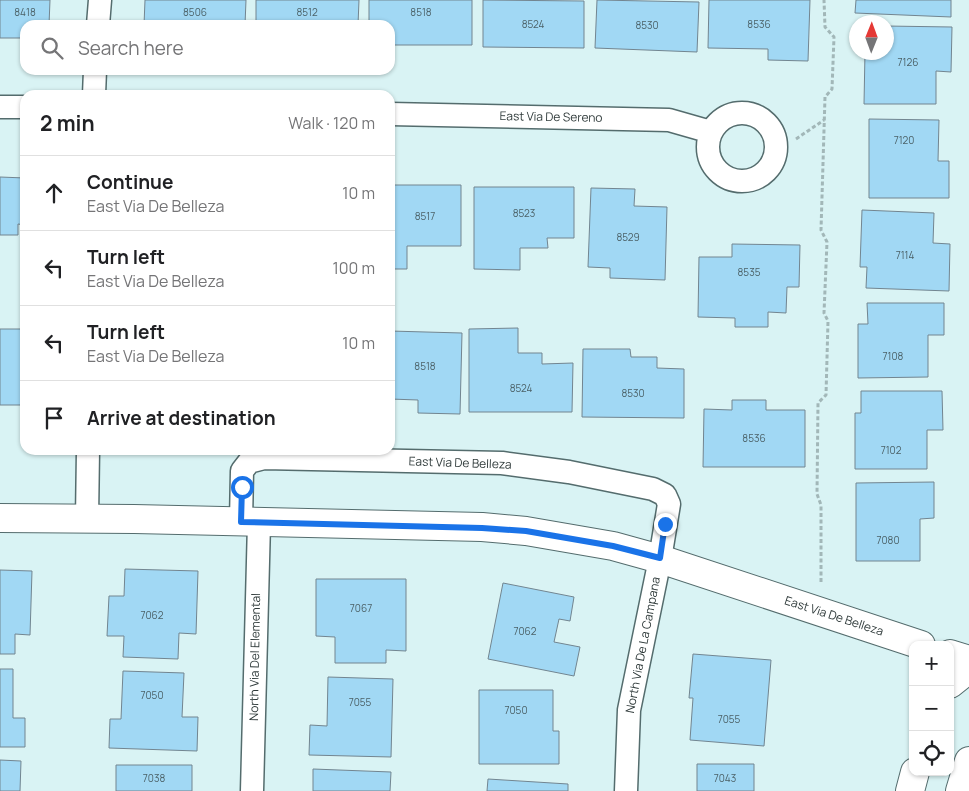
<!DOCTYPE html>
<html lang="en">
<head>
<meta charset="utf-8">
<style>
	body { margin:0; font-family:Manrope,sans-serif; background:#f6f6f6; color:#202124 }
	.controls { position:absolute; right:15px; bottom:15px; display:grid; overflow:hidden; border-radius:10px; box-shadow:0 1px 4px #0004 }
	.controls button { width:45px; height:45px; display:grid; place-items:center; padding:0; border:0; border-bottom:1px solid #e0e0e0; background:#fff; color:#202124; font:25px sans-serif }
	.compass { position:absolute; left:849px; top:15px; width:45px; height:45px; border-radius:50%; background:#fff; box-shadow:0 1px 4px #0004; rotate:1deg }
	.stop { position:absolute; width:15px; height:15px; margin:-11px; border:4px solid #1a73e8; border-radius:50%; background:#fff }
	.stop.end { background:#1a73e8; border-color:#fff; box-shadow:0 1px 5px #0008 }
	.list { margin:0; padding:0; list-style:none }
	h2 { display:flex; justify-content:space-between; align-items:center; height:65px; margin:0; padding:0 20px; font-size:21px }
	h2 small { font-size:16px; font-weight:400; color:#757577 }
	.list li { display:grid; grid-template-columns:32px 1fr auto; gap:15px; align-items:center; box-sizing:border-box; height:75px; padding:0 20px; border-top:1px solid #e0e0e0 }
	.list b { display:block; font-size:19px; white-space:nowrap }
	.list p { margin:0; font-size:16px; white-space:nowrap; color:#757577 }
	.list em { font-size:16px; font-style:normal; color:#757577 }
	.icon { flex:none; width:28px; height:28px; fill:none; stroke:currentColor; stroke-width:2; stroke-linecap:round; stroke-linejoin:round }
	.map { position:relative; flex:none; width:969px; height:791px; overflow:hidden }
	.search { position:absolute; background:#fff; box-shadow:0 1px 4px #0004; left:20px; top:20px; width:375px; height:55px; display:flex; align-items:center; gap:12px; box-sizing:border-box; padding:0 18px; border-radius:15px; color:#757577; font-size:19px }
	.panel { position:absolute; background:#fff; box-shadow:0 1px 4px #0004; left:20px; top:90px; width:375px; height:365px; border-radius:15px }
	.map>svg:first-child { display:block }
	.building { fill:#a1d8f4; stroke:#728590 }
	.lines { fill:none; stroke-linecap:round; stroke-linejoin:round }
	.minor-casing { stroke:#546c6d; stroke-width:25 }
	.tertiary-casing { stroke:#546c6d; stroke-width:30 }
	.path { stroke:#a2b7b8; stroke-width:3; stroke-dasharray:4 2.5; stroke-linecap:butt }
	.minor { stroke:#fff; stroke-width:22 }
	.tertiary { stroke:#fff; stroke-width:28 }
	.route { stroke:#1a73e8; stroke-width:6 }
	.labels { text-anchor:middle; stroke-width:4; stroke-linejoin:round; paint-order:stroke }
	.number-label { font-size:10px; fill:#4c6268 }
	.street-label { font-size:12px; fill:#2f3a3a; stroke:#fff }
</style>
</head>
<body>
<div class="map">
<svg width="969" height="791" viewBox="0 0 969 791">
	<rect width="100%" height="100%" fill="#d9f3f4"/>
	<!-- building -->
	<path class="building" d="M 0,0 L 50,0 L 49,25 L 25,25 L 25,38 L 0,38 Z
		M 145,0 L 246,0 L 245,25 L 144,25 Z
		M 256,0 L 359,0 L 358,25 L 256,25 Z
		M 369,0 L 472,0 L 472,45 L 390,45 L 390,25 L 369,25 Z
		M 483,0 L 584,1 L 584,48 L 483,47 Z
		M 597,0 L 699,2 L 697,52 L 595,48 Z
		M 709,0 L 810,0 L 808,61 L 768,60 L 768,49 L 708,48 Z
		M 856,0 L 951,0 L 951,17 L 855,13 Z
		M 886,26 L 952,27 L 951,72 L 936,71 L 936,104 L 864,104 L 865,52 L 886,52 Z
		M 869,119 L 939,120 L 938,161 L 949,161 L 949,198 L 869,198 Z
		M 0,177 L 25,178 L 25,225 L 18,224 L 18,235 L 0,235 Z
		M 390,185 L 461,185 L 461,246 L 407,246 L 407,269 L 390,269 Z
		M 474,187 L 574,187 L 574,238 L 547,238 L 548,248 L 520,248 L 520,270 L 474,269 Z
		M 591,188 L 635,189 L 634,206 L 667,207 L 665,280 L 610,278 L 610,268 L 588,267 Z
		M 862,210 L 934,213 L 933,243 L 950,244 L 949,291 L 866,288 L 867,267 L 860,267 Z
		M 732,244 L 800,245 L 799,287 L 787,287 L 786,313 L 768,312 L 768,327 L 735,327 L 735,318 L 698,317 L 699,257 L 732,257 Z
		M 867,303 L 944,303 L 944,335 L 928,335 L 928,377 L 858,378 L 858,324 L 868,324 Z
		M 518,328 L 518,353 L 542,353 L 542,364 L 573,363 L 572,412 L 469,412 L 469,329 Z
		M 0,329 L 25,329 L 25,405 L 0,405 Z
		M 390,331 L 462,333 L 460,414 L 418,413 L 418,400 L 390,399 Z
		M 583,349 L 630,349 L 631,357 L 657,357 L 657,368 L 684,369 L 684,418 L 582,417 Z
		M 861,391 L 942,391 L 943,430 L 927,430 L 927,469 L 855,469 L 855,413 L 861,413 Z
		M 732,400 L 766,400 L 766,410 L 805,410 L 805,467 L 703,467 L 704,409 L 732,410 Z
		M 934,482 L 934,518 L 920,519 L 920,561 L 856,561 L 856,483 Z
		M 125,569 L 198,571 L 196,634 L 179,633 L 178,659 L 123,657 L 124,636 L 107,636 L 109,596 L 124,596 Z
		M 0,570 L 32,571 L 30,635 L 15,634 L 15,654 L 0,654 Z
		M 316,579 L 406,579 L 406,651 L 386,650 L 386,663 L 335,663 L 335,637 L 316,636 Z
		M 503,583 L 574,597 L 570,621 L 559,619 L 554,642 L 580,647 L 574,676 L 488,659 Z
		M 693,654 L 771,660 L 764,746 L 690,740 L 693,698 L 689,698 Z
		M 0,669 L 13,669 L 13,718 L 25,718 L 25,747 L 0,747 Z
		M 123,671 L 184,673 L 182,717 L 198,717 L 197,751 L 109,748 L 110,719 L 121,719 Z
		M 328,677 L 393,679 L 391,757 L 309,755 L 310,725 L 327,726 Z
		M 479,690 L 553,690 L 553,731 L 559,731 L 559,764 L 479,764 Z
		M 0,760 L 21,761 L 20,791 L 0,791 Z
		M 697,764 L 754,764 L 754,791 L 697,791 Z
		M 116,765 L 192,765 L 192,791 L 116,791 Z
		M 313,769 L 391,772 L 390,791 L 313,791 Z
		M 488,779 L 568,784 L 568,791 L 487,791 Z"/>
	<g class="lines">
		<defs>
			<path id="minor" d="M 98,25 L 100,0
				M 94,95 L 95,70
				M 0,107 L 25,107
				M708 147a34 34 0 1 1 68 0a34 34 0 1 1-68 0Z
				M 390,114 L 669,120 L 711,132
				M 87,519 L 88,450
				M 241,522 L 242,471 L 249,462 L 264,458 L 502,463 L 569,472 L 653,489 L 665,495 L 669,504 L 660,559 L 629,710 L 626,791
				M 252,791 L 259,523"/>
			<path id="tertiary" d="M 0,518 L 134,519 L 482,527 L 526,531 L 613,546 L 660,559 L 921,645
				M 950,654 L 969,660
				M 950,684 L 969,669
				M 910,791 L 915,772
				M 960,791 L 969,761"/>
		</defs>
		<!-- minor casing -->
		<use href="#minor" class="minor-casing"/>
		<!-- tertiary casing -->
		<use href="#tertiary" class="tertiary-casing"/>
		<!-- path -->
		<path class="path" d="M 796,139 L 824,120
			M 821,582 L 821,505 L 817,494 L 818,403 L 826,395 L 828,321 L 824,313 L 827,242 L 821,230 L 825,97 L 832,89 L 834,37 L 825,27 L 824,0"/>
		<!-- minor -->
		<use href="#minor" class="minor"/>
		<!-- tertiary -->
		<use href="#tertiary" class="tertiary"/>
	</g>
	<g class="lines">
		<!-- route -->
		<path class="route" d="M 242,487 L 241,522 L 482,528 L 526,531 L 613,546 L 660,558 L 665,524"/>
	</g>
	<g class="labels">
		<!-- number labels -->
		<g class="number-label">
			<text x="25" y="16">8418</text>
			<text x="195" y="16">8506</text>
			<text x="307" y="16">8512</text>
			<text x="421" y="16">8518</text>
			<text x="533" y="28">8524</text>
			<text x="759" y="28">8536</text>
			<text x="647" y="29">8530</text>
			<text x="908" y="66">7126</text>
			<text x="904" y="144">7120</text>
			<text x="524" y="217">8523</text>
			<text x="425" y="220">8517</text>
			<text x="628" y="241">8529</text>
			<text x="905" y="259">7114</text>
			<text x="749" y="276">8535</text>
			<text x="893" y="360">7108</text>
			<text x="425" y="370">8518</text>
			<text x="521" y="392">8524</text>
			<text x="633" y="397">8530</text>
			<text x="754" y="442">8536</text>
			<text x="891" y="454">7102</text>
			<text x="888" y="544">7080</text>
			<text x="361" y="612">7067</text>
			<text x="152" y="619">7062</text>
			<text x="525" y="635">7062</text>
			<text x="152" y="699">7050</text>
			<text x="360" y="706">7055</text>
			<text x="516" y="714">7050</text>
			<text x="729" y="723">7055</text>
			<text x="154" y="782">7038</text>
			<text x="725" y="782">7043</text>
		</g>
		<!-- street labels -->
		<g class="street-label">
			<text transform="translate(551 117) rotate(1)" y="4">East Via De Sereno</text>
			<text transform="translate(460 463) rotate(2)" y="4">East Via De Belleza</text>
			<text transform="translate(834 616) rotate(18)" y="4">East Via De Belleza</text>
			<text transform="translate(643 645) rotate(-79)" y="4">North Via De La Campana</text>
			<text transform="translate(255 657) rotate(-89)" y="4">North Via Del Elemental</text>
		</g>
	</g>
</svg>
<div class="controls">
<button>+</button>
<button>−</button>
<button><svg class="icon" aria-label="locate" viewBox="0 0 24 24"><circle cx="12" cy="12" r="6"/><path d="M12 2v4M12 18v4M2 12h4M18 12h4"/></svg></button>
</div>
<svg class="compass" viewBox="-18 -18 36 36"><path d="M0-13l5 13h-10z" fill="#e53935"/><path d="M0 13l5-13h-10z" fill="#757577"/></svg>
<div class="stop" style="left:242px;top:487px"></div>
<div class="stop end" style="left:665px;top:524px"></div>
<div class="search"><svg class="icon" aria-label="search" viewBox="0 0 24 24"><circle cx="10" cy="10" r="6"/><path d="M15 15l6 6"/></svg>Search here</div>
<section class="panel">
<h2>2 min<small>Walk · 120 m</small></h2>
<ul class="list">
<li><svg class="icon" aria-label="ahead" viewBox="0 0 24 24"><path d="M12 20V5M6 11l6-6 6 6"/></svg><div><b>Continue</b><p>East Via De Belleza</p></div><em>10 m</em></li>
<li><svg class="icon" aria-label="left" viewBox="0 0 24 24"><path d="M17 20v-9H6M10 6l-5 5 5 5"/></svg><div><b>Turn left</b><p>East Via De Belleza</p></div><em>100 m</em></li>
<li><svg class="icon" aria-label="left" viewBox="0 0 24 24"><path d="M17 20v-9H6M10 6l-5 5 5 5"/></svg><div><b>Turn left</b><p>East Via De Belleza</p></div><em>10 m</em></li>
<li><svg class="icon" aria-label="arrive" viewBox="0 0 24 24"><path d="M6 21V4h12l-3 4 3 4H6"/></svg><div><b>Arrive at destination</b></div></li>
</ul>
</section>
</div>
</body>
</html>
